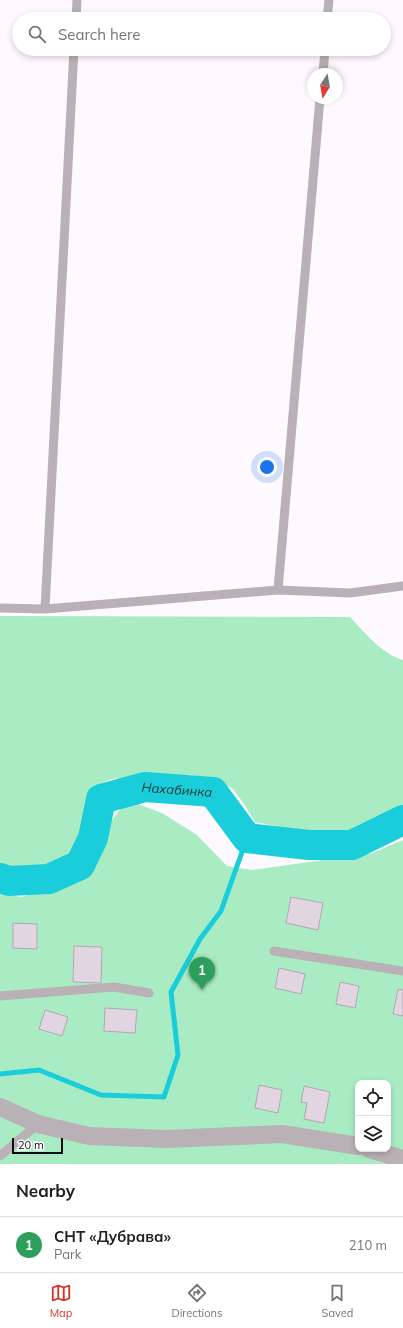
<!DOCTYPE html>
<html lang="en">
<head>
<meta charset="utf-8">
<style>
	body { margin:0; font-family:Mulish,sans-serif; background:#f6f6f6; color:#202124 }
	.controls { position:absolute; right:12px; bottom:12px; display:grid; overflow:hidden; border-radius:8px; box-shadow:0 2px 6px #0003 }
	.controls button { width:36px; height:36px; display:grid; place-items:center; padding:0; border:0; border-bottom:1px solid #e0e0e0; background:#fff; color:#202124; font:20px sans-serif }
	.compass { position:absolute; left:307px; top:68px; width:36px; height:36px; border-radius:50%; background:#fff; box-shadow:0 2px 6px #0003; rotate:191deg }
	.scale { position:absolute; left:12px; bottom:10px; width:51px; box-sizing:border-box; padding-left:4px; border:2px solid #100c10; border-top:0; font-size:11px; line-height:14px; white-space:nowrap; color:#100c10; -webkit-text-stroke:3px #fff; paint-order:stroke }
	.you { position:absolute; left:267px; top:467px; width:14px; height:14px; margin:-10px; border:3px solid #fff; border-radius:50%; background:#1a73e8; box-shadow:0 0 0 6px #1a73e833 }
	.badge { display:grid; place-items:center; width:26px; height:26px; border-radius:50%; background:#d93025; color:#fff; font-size:13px; font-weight:700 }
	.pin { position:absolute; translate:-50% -33px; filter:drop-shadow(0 1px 2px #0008) }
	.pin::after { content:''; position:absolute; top:21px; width:14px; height:12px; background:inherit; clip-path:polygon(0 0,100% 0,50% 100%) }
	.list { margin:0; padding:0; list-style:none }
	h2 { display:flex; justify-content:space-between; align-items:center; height:52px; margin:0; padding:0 16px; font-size:17px }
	h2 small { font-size:13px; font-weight:400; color:#757577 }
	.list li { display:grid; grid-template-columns:26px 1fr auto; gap:12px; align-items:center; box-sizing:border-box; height:56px; padding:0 16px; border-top:1px solid #e0e0e0 }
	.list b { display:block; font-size:15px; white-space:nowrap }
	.list p { margin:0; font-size:13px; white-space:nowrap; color:#757577 }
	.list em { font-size:13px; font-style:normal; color:#757577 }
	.icon { flex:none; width:22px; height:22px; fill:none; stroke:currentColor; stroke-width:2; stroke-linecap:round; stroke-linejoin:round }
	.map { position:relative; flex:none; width:403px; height:1164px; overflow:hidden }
	.search { position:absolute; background:#fff; box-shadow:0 2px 6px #0003; left:12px; right:12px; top:12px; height:44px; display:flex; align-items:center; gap:10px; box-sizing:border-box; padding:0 14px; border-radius:22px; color:#757577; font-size:15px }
	.sheet { height:108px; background:#fff }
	nav { display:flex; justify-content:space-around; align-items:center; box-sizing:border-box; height:56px; border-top:1px solid #e0e0e0; background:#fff; font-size:11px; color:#757577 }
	nav a { display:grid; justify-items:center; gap:2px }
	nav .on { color:#d93025 }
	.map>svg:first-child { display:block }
	.green { fill:#a9ecc3; fill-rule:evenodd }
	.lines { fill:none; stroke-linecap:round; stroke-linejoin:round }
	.stream { stroke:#19ceda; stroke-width:5 }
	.river { stroke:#19ceda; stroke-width:30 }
	.building { fill:#e2d5e2; stroke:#b2a6b3 }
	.service { stroke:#b9b1b5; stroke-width:9 }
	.minor { stroke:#b9b1b5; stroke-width:18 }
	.labels { text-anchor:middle; stroke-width:4; stroke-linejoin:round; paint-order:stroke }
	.water-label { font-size:13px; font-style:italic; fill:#1a3436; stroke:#fff }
</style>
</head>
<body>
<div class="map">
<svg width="403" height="1164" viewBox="0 0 403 1164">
	<rect width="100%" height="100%" fill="#fef9fe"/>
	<!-- green -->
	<path class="green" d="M 0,616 L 350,617 C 365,633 382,654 403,660 L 403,813 L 380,825 L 332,839 L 312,837 L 294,830 L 255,822 L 244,804 L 232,788 L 212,780 L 191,775 L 112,779 L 92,787 L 86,805 L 80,840 L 71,857 L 53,866 L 13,867 L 0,866 Z
		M 127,800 L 162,813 L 197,835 L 227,866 L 252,870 L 372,853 L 403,840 L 403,1164 L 0,1164 L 0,894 L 22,897 L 68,882 L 100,859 L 107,827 ZM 358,1083 L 388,1083 L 388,1149 L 358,1149 Z"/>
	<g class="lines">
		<!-- stream -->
		<path class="stream" d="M 0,1074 L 39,1070 L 101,1095 L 164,1097 L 178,1055 L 171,992 L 200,939 L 221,911 L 247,838"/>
		<!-- river -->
		<path class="river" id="s1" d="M 0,878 L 9,881 L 49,879 L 80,865 L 93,838 L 101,799 L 145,787 L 213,792 L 247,838 L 309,845 L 352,845 L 403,820"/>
	</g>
	<!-- building -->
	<path class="building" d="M 291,897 L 323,903 L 318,930 L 286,923 Z
		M 13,923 L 37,924 L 37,949 L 13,948 Z
		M 74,946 L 102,947 L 101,983 L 73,982 Z
		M 279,968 L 305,974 L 301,994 L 275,988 Z
		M 340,982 L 359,986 L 355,1008 L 336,1004 Z
		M 398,989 L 403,990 L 403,1016 L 393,1014 Z
		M 105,1008 L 137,1010 L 135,1033 L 104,1031 Z
		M 45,1010 L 68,1017 L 62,1036 L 39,1029 Z
		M 259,1085 L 282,1090 L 278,1113 L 255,1108 Z
		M 304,1086 L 330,1092 L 324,1123 L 304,1119 L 307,1103 L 301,1102 Z
		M 358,1108 L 358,1126 L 355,1125 Z"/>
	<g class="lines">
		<!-- service -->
		<path class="service" d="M 76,19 L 77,0
			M 327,19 L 329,0
			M 323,74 L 325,49
			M 278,590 L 320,98
			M 0,608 L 45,609 L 278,590 L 350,593 L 403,586
			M 45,609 L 74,49
			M 274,951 L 403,971
			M 0,996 L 114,987 L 149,993
			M 0,1156 L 38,1124"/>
		<!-- minor -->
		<path class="minor" d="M 0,1107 L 38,1124 L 89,1136 L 167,1139 L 282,1134 L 358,1146
			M 369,1149 L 403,1159"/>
	</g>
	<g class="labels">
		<!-- water labels -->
		<g class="water-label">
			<text dy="5" stroke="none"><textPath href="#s1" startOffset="231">Нахабинка</textPath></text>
		</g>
	</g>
</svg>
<div class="controls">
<button><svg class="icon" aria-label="locate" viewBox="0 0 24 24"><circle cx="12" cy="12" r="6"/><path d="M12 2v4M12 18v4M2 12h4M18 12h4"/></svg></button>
<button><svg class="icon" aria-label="layers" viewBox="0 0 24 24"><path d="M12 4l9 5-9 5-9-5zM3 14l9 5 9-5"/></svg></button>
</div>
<svg class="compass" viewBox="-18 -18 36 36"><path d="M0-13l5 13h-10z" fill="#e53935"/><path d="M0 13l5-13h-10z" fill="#757577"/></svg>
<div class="scale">20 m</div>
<div class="you"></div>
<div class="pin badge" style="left:202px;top:990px;background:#2e9e5b">1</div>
<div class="search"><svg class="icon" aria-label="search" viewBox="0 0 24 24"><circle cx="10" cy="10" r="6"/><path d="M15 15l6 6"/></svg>Search here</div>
</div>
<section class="sheet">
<h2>Nearby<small></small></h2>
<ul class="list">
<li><span class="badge" style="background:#2e9e5b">1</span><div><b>СНТ «Дубрава»</b><p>Park</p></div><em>210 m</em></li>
</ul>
</section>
<nav>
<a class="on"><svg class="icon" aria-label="map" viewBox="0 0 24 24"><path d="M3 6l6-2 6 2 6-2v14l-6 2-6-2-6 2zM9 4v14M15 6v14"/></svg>Map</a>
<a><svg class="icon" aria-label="directions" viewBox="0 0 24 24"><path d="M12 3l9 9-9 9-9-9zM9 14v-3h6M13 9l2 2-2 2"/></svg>Directions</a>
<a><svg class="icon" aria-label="saved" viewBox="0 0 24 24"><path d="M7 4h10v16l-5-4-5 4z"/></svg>Saved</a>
</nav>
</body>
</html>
